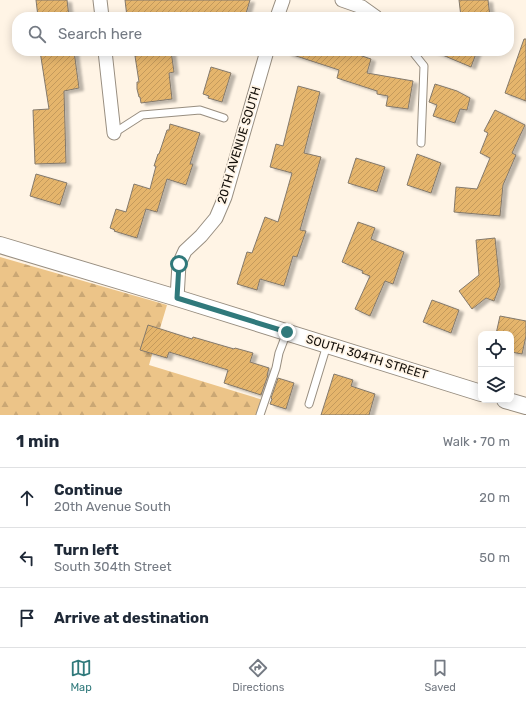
<!DOCTYPE html>
<html lang="en">
<head>
<meta charset="utf-8">
<style>
	body { margin:0; font-family:Rubik,sans-serif; background:#f6f6f7; color:#1f2937 }
	.controls { position:absolute; right:12px; bottom:12px; display:grid; overflow:hidden; border-radius:8px; box-shadow:0 2px 10px #0003 }
	.controls button { width:36px; height:36px; display:grid; place-items:center; padding:0; border:0; border-bottom:1px solid #e0e1e3; background:#fff; color:#1f2937; font:20px sans-serif }
	.stop { position:absolute; width:12px; height:12px; margin:-9px; border:3px solid #30797b; border-radius:50%; background:#fff }
	.stop.end { background:#30797b; border-color:#fff; box-shadow:0 1px 4px #0008 }
	.list { margin:0; padding:0; list-style:none }
	h2 { display:flex; justify-content:space-between; align-items:center; height:52px; margin:0; padding:0 16px; font-size:17px }
	h2 small { font-size:13px; font-weight:400; color:#747a83 }
	.list li { display:grid; grid-template-columns:26px 1fr auto; gap:12px; align-items:center; box-sizing:border-box; height:60px; padding:0 16px; border-top:1px solid #e0e1e3 }
	.list b { display:block; font-size:15px; white-space:nowrap }
	.list p { margin:0; font-size:13px; white-space:nowrap; color:#747a83 }
	.list em { font-size:13px; font-style:normal; color:#747a83 }
	.icon { flex:none; width:22px; height:22px; fill:none; stroke:currentColor; stroke-width:2; stroke-linecap:round; stroke-linejoin:round }
	.map { position:relative; flex:none; width:526px; height:415px; overflow:hidden }
	.search { position:absolute; background:#fff; box-shadow:0 2px 10px #0003; left:12px; right:12px; top:12px; height:44px; display:flex; align-items:center; gap:10px; box-sizing:border-box; padding:0 14px; border-radius:16px; color:#747a83; font-size:15px }
	.sheet { height:232px; background:#fff }
	nav { display:flex; justify-content:space-around; align-items:center; box-sizing:border-box; height:56px; border-top:1px solid #e0e1e3; background:#fff; font-size:11px; color:#747a83 }
	nav a { display:grid; justify-items:center; gap:2px }
	nav .on { color:#30797b }
	.map>svg:first-child { display:block }
	.forest { fill:url(#forest-firs) }
	.building { fill:url(#building-hatch); stroke:#83796c; filter:url(#shadow) }
	.lines { fill:none; stroke-linecap:round; stroke-linejoin:round }
	.service-casing { stroke:#988e80; stroke-width:9 }
	.minor-casing { stroke:#988e80; stroke-width:15 }
	.tertiary-casing { stroke:#988e80; stroke-width:18 }
	.service { stroke:#fff; stroke-width:7 }
	.minor { stroke:#fff; stroke-width:13 }
	.tertiary { stroke:#fff; stroke-width:16 }
	.route { stroke:#30797b; stroke-width:5 }
	.labels { text-anchor:middle; stroke-width:3.5; stroke-linejoin:round; paint-order:stroke }
	.street-label { font-size:12px; fill:#130f0a; stroke:#fff4e5 }
</style>
</head>
<body>
<div class="map">
<svg width="526" height="415" viewBox="0 0 526 415">
	<defs>
		<pattern id="forest-firs" width="22" height="20" patternUnits="userSpaceOnUse"><rect width="22" height="20" fill="#ecc488"/><path d="M5 1l3.5 6h-7zM16 11l3.5 6h-7z" fill="#caa774"/></pattern>
		<pattern id="building-hatch" width="6" height="6" patternUnits="userSpaceOnUse"><rect width="6" height="6" fill="#e5b56c"/><path d="M-1 1l2-2M0 6l6-6M5 7l2-2" fill="none" stroke="#c49a5c"/></pattern>
		<filter id="shadow"><feDropShadow dx="4.5" dy="2.5" stdDeviation="1" flood-color="#0004"/></filter>
	</defs>
	<rect width="100%" height="100%" fill="#fff4e5"/>
	<!-- forest -->
	<path class="forest" d="M 0,257 L 167,305 L 149,365 L 263,400 L 260,415 L 0,415 Z"/>
	<!-- building -->
	<path class="building" d="M 36,0 L 67,0 L 69,17 L 38,17 Z
		M 125,0 L 250,0 L 245,17 L 127,17 Z
		M 459,0 L 488,0 L 490,17 L 461,17 Z
		M 524,39 L 526,39 L 526,101 L 505,93 Z
		M 40,51 L 74,51 L 79,88 L 64,91 L 66,163 L 35,164 L 33,110 L 49,109 Z
		M 171,51 L 174,72 L 169,73 L 172,99 L 141,103 L 140,97 L 139,97 L 137,89 L 137,82 L 139,82 L 135,56 Z
		M 287,51 L 347,51 L 371,59 L 367,73 L 413,81 L 408,109 L 386,106 L 388,96 L 377,94 L 377,91 L 337,78 L 339,70 L 287,53 Z
		M 433,51 L 477,51 L 471,67 Z
		M 211,67 L 231,73 L 222,102 L 208,98 L 209,96 L 203,94 Z
		M 435,84 L 457,91 L 470,98 L 467,110 L 460,109 L 455,123 L 433,116 L 437,105 L 429,102 Z
		M 298,86 L 320,92 L 304,153 L 321,157 L 300,230 L 306,231 L 297,257 L 293,256 L 284,286 L 260,279 L 257,290 L 237,284 L 247,252 L 252,253 L 265,217 L 278,222 L 292,173 L 270,167 L 276,144 L 283,146 Z
		M 495,110 L 525,125 L 512,153 L 516,155 L 503,185 L 500,216 L 454,212 L 456,187 L 477,189 L 490,158 L 480,153 L 488,133 L 484,131 Z
		M 170,124 L 200,133 L 190,164 L 193,164 L 186,185 L 167,179 L 157,212 L 146,209 L 137,238 L 114,231 L 115,230 L 110,228 L 116,209 L 126,212 L 134,184 L 150,189 L 156,166 L 154,166 L 158,154 L 159,154 L 167,130 L 169,130 Z
		M 417,154 L 441,163 L 431,193 L 407,185 Z
		M 356,158 L 385,167 L 377,192 L 348,183 Z
		M 36,174 L 67,183 L 60,205 L 30,196 Z
		M 358,222 L 375,228 L 371,239 L 404,252 L 393,284 L 385,281 L 370,316 L 355,309 L 370,276 L 362,273 L 363,271 L 342,262 Z
		M 495,238 L 500,285 L 494,301 L 486,298 L 472,309 L 459,291 L 479,275 L 476,240 Z
		M 432,300 L 459,310 L 451,333 L 423,322 Z
		M 500,316 L 526,321 L 526,336 L 522,354 L 511,352 L 511,334 L 496,334 Z
		M 148,325 L 192,339 L 193,337 L 234,349 L 235,348 L 253,353 L 250,362 L 269,368 L 267,375 L 268,375 L 261,395 L 224,383 L 228,370 L 169,352 L 167,358 L 140,350 Z
		M 334,374 L 353,380 L 351,386 L 375,394 L 369,415 L 321,415 Z
		M 278,378 L 294,383 L 286,409 L 270,404 L 272,399 L 271,398 Z"/>
	<g class="lines">
		<defs>
			<path id="service" d="M 412,51 L 424,66 L 421,143
				M 114,133 L 142,115 L 200,110 L 224,118
				M 309,404 L 327,345
				M 260,415 L 276,368 L 279,353 L 287,332"/>
			<path id="minor" d="M 100,0 L 102,17
				M 342,0 L 362,7 L 376,17
				M 277,17 L 283,0
				M 105,51 L 114,133
				M 177,298 L 179,264 L 185,251 L 201,236 L 216,218 L 225,197 L 267,51"/>
			<path id="tertiary" d="M 0,245 L 177,298 L 481,393
				M 505,400 L 526,406"/>
		</defs>
		<!-- service casing -->
		<use href="#service" class="service-casing"/>
		<!-- minor casing -->
		<use href="#minor" class="minor-casing"/>
		<!-- tertiary casing -->
		<use href="#tertiary" class="tertiary-casing"/>
		<!-- service -->
		<use href="#service" class="service"/>
		<!-- minor -->
		<use href="#minor" class="minor"/>
		<!-- tertiary -->
		<use href="#tertiary" class="tertiary"/>
	</g>
	<g class="lines">
		<!-- route -->
		<path class="route" d="M 179,264 L 177,298 L 287,332"/>
	</g>
	<g class="labels">
		<!-- street labels -->
		<g class="street-label">
			<text transform="translate(239 145) rotate(-73)" y="4">20TH AVENUE SOUTH</text>
			<text transform="translate(367 357) rotate(17)" y="4">SOUTH 304TH STREET</text>
		</g>
	</g>
</svg>
<div class="controls">
<button><svg class="icon" aria-label="locate" viewBox="0 0 24 24"><circle cx="12" cy="12" r="6"/><path d="M12 2v4M12 18v4M2 12h4M18 12h4"/></svg></button>
<button><svg class="icon" aria-label="layers" viewBox="0 0 24 24"><path d="M12 4l9 5-9 5-9-5zM3 14l9 5 9-5"/></svg></button>
</div>
<div class="stop" style="left:179px;top:264px"></div>
<div class="stop end" style="left:287px;top:332px"></div>
<div class="search"><svg class="icon" aria-label="search" viewBox="0 0 24 24"><circle cx="10" cy="10" r="6"/><path d="M15 15l6 6"/></svg>Search here</div>
</div>
<section class="sheet">
<h2>1 min<small>Walk · 70 m</small></h2>
<ul class="list">
<li><svg class="icon" aria-label="ahead" viewBox="0 0 24 24"><path d="M12 20V5M6 11l6-6 6 6"/></svg><div><b>Continue</b><p>20th Avenue South</p></div><em>20 m</em></li>
<li><svg class="icon" aria-label="left" viewBox="0 0 24 24"><path d="M17 20v-9H6M10 6l-5 5 5 5"/></svg><div><b>Turn left</b><p>South 304th Street</p></div><em>50 m</em></li>
<li><svg class="icon" aria-label="arrive" viewBox="0 0 24 24"><path d="M6 21V4h12l-3 4 3 4H6"/></svg><div><b>Arrive at destination</b></div></li>
</ul>
</section>
<nav>
<a class="on"><svg class="icon" aria-label="map" viewBox="0 0 24 24"><path d="M3 6l6-2 6 2 6-2v14l-6 2-6-2-6 2zM9 4v14M15 6v14"/></svg>Map</a>
<a><svg class="icon" aria-label="directions" viewBox="0 0 24 24"><path d="M12 3l9 9-9 9-9-9zM9 14v-3h6M13 9l2 2-2 2"/></svg>Directions</a>
<a><svg class="icon" aria-label="saved" viewBox="0 0 24 24"><path d="M7 4h10v16l-5-4-5 4z"/></svg>Saved</a>
</nav>
</body>
</html>
